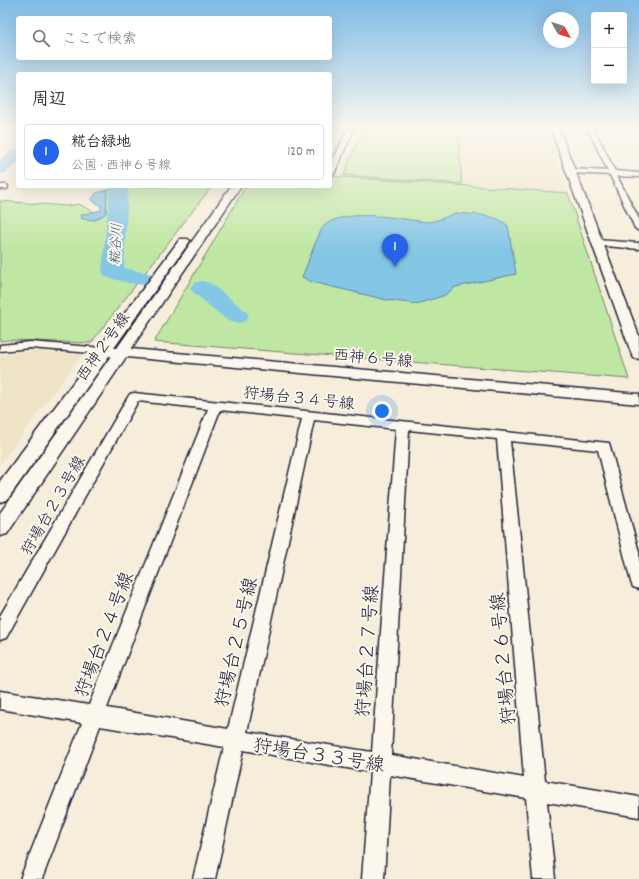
<!DOCTYPE html>
<html lang="ja">
<head>
<meta charset="utf-8">
<style>
	body { margin:0; font-family:Dekko,"Klee One",sans-serif; background:#f7f7f7; color:#2b2b33 }
	.controls { position:absolute; right:12px; top:12px; display:grid; overflow:hidden; border-radius:4px; box-shadow:0 4px 16px #0002 }
	.controls button { width:36px; height:36px; display:grid; place-items:center; padding:0; border:0; border-bottom:1px solid #e1e1e2; background:#fff; color:#2b2b33; font:20px sans-serif }
	.compass { position:absolute; left:543px; top:12px; width:36px; height:36px; border-radius:50%; background:#fff; box-shadow:0 4px 16px #0002; rotate:129deg }
	.you { position:absolute; left:382px; top:411px; width:14px; height:14px; margin:-10px; border:3px solid #fff; border-radius:50%; background:#1a73e8; box-shadow:0 0 0 6px #1a73e833 }
	.badge { display:grid; place-items:center; width:26px; height:26px; border-radius:50%; background:#2563eb; color:#fff; font-size:13px; font-weight:700 }
	.pin { position:absolute; translate:-50% -33px; filter:drop-shadow(0 1px 2px #0008) }
	.pin::after { content:''; position:absolute; top:21px; width:14px; height:12px; background:inherit; clip-path:polygon(0 0,100% 0,50% 100%) }
	.list { margin:0; padding:0; list-style:none }
	h2 { display:flex; justify-content:space-between; align-items:center; height:52px; margin:0; padding:0 16px; font-size:17px }
	h2 small { font-size:13px; font-weight:400; color:#7c7c81 }
	.list li { display:grid; grid-template-columns:26px 1fr auto; gap:12px; align-items:center; box-sizing:border-box; height:56px; margin:0 8px 8px; padding:0 8px; border:1px solid #e1e1e2; border-radius:4px }
	.list b { display:block; font-size:15px; white-space:nowrap }
	.list p { margin:0; font-size:13px; white-space:nowrap; color:#7c7c81 }
	.list em { font-size:13px; font-style:normal; color:#7c7c81 }
	.icon { flex:none; width:22px; height:22px; fill:none; stroke:currentColor; stroke-width:2; stroke-linecap:round; stroke-linejoin:round }
	.map { position:relative; flex:none; width:639px; height:879px; overflow:hidden }
	.search { position:absolute; background:#fff; box-shadow:0 4px 16px #0002; left:16px; top:16px; width:316px; height:44px; display:flex; align-items:center; gap:10px; box-sizing:border-box; padding:0 14px; border-radius:4px; color:#7c7c81; font-size:15px }
	.panel { position:absolute; background:#fff; box-shadow:0 4px 16px #0002; left:16px; top:72px; width:316px; height:116px; border-radius:4px }
	.map>svg:first-child { display:block }
	.built { fill:#efe3c7 }
	.green { fill:#bfe7a3; stroke:#70846f }
	.water { fill:#84c6e5; stroke:#5d84a1 }
	.lines { fill:none; stroke-linecap:round; stroke-linejoin:round }
	.river { fill:#84c6e5; fill-rule:evenodd }
	.minor-casing { stroke:#22223b; stroke-width:3 }
	.tertiary-casing { stroke:#22223b; stroke-width:3 }
	.minor { fill:#fbf7ec; fill-rule:evenodd }
	.tertiary { fill:#fbf7ec; fill-rule:evenodd }
	.labels { text-anchor:middle; stroke-width:4; stroke-linejoin:round; paint-order:stroke }
	.far-water-label { font-size:14px; font-style:italic; fill:#445b76; stroke:#fbf7ec }
	.street-label { font-size:16px; fill:#22223b; stroke:#fbf7ec }
	.near-street-label { font-size:19px; fill:#22223b; stroke:#fbf7ec }
</style>
</head>
<body>
<div class="map">
<svg width="639" height="879" viewBox="0 0 639 879">
	<rect width="100%" height="100%" fill="#f6eedb"/>
	<filter id="ink" filterUnits="userSpaceOnUse"><feTurbulence type="fractalNoise" baseFrequency=".025" numOctaves="2"/><feDisplacementMap in="SourceGraphic" scale="8" xChannelSelector="R" yChannelSelector="G"/><feConvolveMatrix kernelMatrix="1 2 1 2 8 2 1 2 1" color-interpolation-filters="sRGB"/></filter>
	<g filter="url(#ink)">
		<!-- built -->
		<path class="built" d="M 358,129 L 547,129 L 568,193 L 340,177 Z
			M 30,350 L 82,355 L 0,464 L 0,355 Z"/>
		<!-- green -->
		<path class="green" d="M 363,129 L 458,129 L 462,184 L 344,175 Z
			M 330,176 L 568,193 L 629,379 L 154,342 L 246,186 L 330,186 Z
			M 123,186 L 212,186 L 91,343 L 9,340 L 0,341 L 0,201 L 67,206 L 79,204 L 94,212 L 81,215 L 95,220 L 106,213 L 107,190 L 122,188 Z"/>
		<!-- water -->
		<path class="water" d="M 107,190 L 106,213 L 95,220 L 82,219 L 81,215 L 101,210 L 101,206 L 91,200 L 96,193 Z
			M 456,213 C 473,215 495,213 508,226 L 516,274 L 456,287 L 443,296 L 416,304 L 387,300 L 312,282 L 302,277 C 306,268 319,231 324,226 C 345,207 400,219 426,222 L 435,221 Z"/>
		<g class="lines">
			<!-- river -->
			<path class="river" d="M 18,148 L 18,162 L 6,173 L 0,174 L 0,160 L 12,150 Z
				M 110,186 L 128,186 L 124,268 L 152,274 L 155,279 L 152,284 C 137,287 120,280 105,277 L 102,272 Z
				M 202,281 L 210,283 L 246,311 L 249,316 L 246,321 L 237,323 L 228,321 L 194,293 L 190,288 L 194,283 Z"/>
			<defs>
				<path id="minor" d="M 348,129 L 354,129 L 334,174 L 330,176 L 330,166 Z
					M 588,129 L 594,129 L 615,171 L 639,173 L 639,177 L 617,176 L 639,219 L 639,231 L 635,228 L 610,175 L 570,173 L 566,171 L 570,169 L 608,171 Z
					M 0,185 L 7,185 L 8,187 L 7,189 L 0,189 Z
					M 597,240 L 639,243 L 639,249 L 594,245 L 593,243 Z
					M 30,342 L 104,348 L 110,351 L 104,354 L 30,348 L 0,351 L 0,345 Z
					M 134,393 L 609,443 L 639,552 L 639,589 L 633,587 L 631,582 L 598,450 L 510,441 L 545,781 L 639,797 L 639,817 L 547,802 L 555,879 L 533,879 L 526,798 L 390,775 L 384,879 L 362,879 L 370,772 L 243,750 L 215,879 L 193,879 L 224,747 L 100,726 L 42,879 L 20,879 L 82,723 L 0,709 L 0,691 L 89,705 L 208,409 L 138,401 L 6,638 L 0,640 L 0,616 L 128,397 L 130,394 ZM 220,410 L 302,419 L 228,729 L 107,708 ZM 314,420 L 396,429 L 372,752 L 247,732 ZM 409,430 L 497,439 L 524,778 L 391,755 Z"/>
				<path id="tertiary" d="M 551,129 L 559,129 L 639,336 L 639,359 L 634,358 L 632,355 Z
					M 231,186 L 241,186 L 131,349 L 639,394 L 639,404 L 126,357 L 7,534 L 0,536 L 0,513 L 111,356 L 109,356 L 7,500 L 0,502 L 0,481 L 180,239 L 188,239 L 190,241 L 114,348 L 117,348 Z"/>
			</defs>
			<!-- minor casing -->
			<use href="#minor" class="minor-casing"/>
			<!-- tertiary casing -->
			<use href="#tertiary" class="tertiary-casing"/>
			<!-- minor -->
			<use href="#minor" class="minor"/>
			<!-- tertiary -->
			<use href="#tertiary" class="tertiary"/>
		</g>
	</g>
	<!-- sky -->
	<linearGradient id="sky" x2="0" y2="1"><stop stop-color="#80bbe7"/><stop offset="0.51" stop-color="#fbf7ef"/><stop offset="1" stop-color="#fbf7ef" stop-opacity="0"/></linearGradient>
	<rect width="639" height="252" fill="url(#sky)"/>
	<g class="labels">
		<!-- far-water labels -->
		<g class="far-water-label">
			<text transform="translate(115 244) rotate(-87)" y="5">糀谷川</text>
		</g>
		<!-- street labels -->
		<g class="street-label">
			<text transform="translate(102 346) rotate(-55)" y="6">西神２号線</text>
			<text transform="translate(373 357) rotate(5)" y="6">西神６号線</text>
			<text transform="translate(299 397) rotate(6)" y="6">狩場台３４号線</text>
			<text transform="translate(52 505) rotate(-60)" y="6">狩場台２３号線</text>
		</g>
		<!-- near-street labels -->
		<g class="near-street-label">
			<text transform="translate(103 634) rotate(-69)" y="7">狩場台２４号線</text>
			<text transform="translate(235 642) rotate(-77)" y="7">狩場台２５号線</text>
			<text transform="translate(366 651) rotate(-86)" y="7">狩場台２７号線</text>
			<text transform="translate(502 659) rotate(-95)" y="7">狩場台２６号線</text>
			<text transform="translate(319 754) rotate(9)" y="7">狩場台３３号線</text>
		</g>
	</g>
</svg>
<div class="controls">
<button>+</button>
<button>−</button>
</div>
<svg class="compass" viewBox="-18 -18 36 36"><path d="M0-13l5 13h-10z" fill="#e53935"/><path d="M0 13l5-13h-10z" fill="#7c7c81"/></svg>
<div class="you"></div>
<div class="pin badge" style="left:395px;top:267px">1</div>
<div class="search"><svg class="icon" aria-label="search" viewBox="0 0 24 24"><circle cx="10" cy="10" r="6"/><path d="M15 15l6 6"/></svg>ここで検索</div>
<section class="panel">
<h2>周辺<small></small></h2>
<ul class="list">
<li><span class="badge">1</span><div><b>糀台緑地</b><p>公園 · 西神６号線</p></div><em>120 m</em></li>
</ul>
</section>
</div>
</body>
</html>
